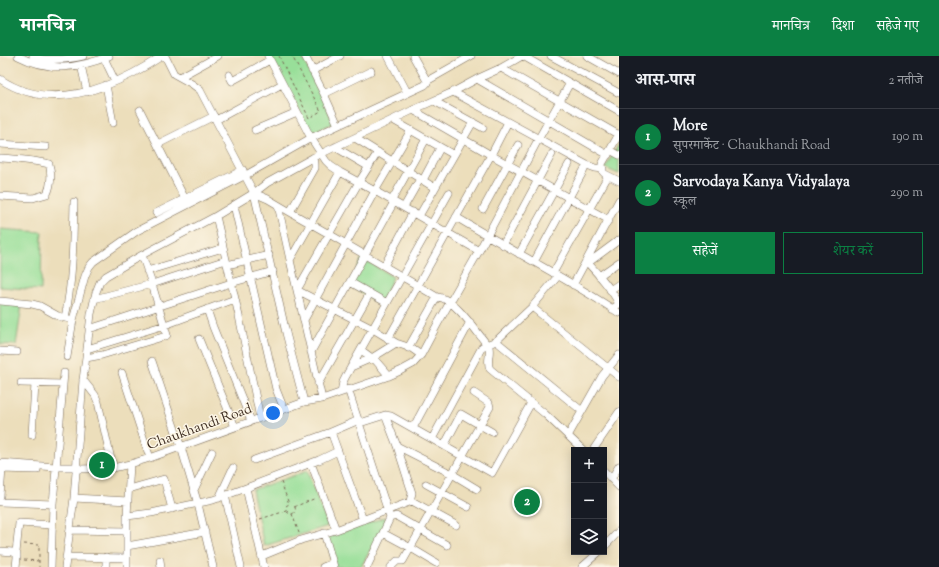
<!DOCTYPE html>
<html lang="hi">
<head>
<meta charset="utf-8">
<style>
	body { margin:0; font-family:"Sorts Mill Goudy","Noto Serif Devanagari",serif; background:#242831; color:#f1f3f6 }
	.controls { position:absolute; right:12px; bottom:12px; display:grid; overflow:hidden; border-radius:0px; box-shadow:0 2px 10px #0003 }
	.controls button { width:36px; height:36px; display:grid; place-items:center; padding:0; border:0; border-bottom:1px solid #363941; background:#171b24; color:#f1f3f6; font:20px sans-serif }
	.you { position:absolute; left:273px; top:357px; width:14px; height:14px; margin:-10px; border:3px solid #fff; border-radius:50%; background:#1a73e8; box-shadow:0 0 0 6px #1a73e833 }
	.badge { display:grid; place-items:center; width:26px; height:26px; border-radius:50%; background:#0b8043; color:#fff; font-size:13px; font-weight:700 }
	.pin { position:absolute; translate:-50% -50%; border:2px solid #fff; box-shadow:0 1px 4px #0006 }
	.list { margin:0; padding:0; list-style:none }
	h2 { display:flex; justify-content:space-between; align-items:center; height:52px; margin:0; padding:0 16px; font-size:17px }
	h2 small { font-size:13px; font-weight:400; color:#9ea1a6 }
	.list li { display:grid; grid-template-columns:26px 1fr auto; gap:12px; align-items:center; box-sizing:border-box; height:56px; padding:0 16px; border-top:1px solid #363941 }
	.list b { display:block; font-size:15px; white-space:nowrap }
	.list p { margin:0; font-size:13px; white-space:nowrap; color:#9ea1a6 }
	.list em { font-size:13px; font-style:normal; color:#9ea1a6 }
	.actions { display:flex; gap:8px; padding:12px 16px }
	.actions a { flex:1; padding:9px 0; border:1px solid #0b8043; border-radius:0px; text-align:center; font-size:14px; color:#0b8043 }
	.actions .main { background:#0b8043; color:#fff }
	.icon { flex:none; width:22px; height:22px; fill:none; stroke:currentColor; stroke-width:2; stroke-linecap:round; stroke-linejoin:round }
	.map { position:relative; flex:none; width:619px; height:511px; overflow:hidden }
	header { display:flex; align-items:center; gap:24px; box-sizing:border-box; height:56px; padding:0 20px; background:#0b8043; color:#fff }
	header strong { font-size:19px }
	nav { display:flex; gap:22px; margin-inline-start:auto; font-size:14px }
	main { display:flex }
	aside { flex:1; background:#171b24 }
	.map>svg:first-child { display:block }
	.green { fill:#98df99; stroke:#6a845c }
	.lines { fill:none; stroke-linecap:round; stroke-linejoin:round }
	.minor-casing { stroke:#796955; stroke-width:8 }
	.path { stroke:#796955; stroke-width:1; stroke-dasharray:3 3; stroke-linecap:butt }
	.minor { stroke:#fff; stroke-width:7 }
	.labels { text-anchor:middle; stroke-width:3; stroke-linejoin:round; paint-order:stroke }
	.street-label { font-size:14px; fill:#3b2a1e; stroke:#fcf5e5 }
</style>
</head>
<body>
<header>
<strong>मानचित्र</strong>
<nav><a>मानचित्र</a><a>दिशा</a><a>सहेजे गए</a></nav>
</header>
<main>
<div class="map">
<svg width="619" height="511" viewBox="0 0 619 511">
	<rect width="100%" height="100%" fill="#fcf5e5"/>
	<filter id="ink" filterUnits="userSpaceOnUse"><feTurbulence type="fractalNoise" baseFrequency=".025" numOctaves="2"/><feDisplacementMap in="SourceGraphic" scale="8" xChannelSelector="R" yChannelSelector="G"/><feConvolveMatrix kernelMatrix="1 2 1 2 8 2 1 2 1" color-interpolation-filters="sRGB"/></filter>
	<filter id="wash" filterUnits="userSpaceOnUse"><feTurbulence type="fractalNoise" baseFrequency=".012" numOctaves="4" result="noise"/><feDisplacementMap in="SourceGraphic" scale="16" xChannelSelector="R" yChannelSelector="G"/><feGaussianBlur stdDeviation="0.9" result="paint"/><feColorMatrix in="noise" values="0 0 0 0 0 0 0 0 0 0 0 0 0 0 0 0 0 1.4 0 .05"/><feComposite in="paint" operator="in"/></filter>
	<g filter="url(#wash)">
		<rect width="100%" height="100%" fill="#ecdebb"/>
		<!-- green -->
		<path class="green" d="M 271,0 L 302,0 L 334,67 L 311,77 Z
			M 619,88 L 619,118 L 605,112 Z
			M 0,173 L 42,176 L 41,234 L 0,231 Z
			M 362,202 L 393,221 L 380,249 L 349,229 Z
			M 0,246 L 22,249 L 16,289 L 0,288 Z
			M 307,415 L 328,470 L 264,490 L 252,434 Z
			M 385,461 L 386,465 L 361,511 L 335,511 L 326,482 Z"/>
	</g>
	<g filter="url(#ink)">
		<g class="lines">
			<defs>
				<path id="minor" d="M 18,0 C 49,16 78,13 109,0
					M 33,0 C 44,6 71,3 83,0
					M 165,0 L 174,18 L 192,28 L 200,34 L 254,137 L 286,277 L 304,346
					M 268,0 L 311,82 L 326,105 L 331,110 L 340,116 L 375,135 L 479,195
					M 305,0 L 324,38 L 338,69
					M 388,0 L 407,36
					M 523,0 L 619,55
					M 551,0 L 619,37
					M 587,0 L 619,18
					M 104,2 L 115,25
					M 81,9 L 87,36
					M 501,12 L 619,79
					M 312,15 L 340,0
					M 229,19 L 232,25 L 270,4
					M 180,21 L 218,0
					M 0,23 C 52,58 115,31 162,0
					M 477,23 L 608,99
					M 427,25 L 471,0
					M 106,29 L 113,67
					M 453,36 L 587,109 L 595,112 L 603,113
					M 324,38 L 371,15
					M 434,45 L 483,72
					M 140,54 L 185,143
					M 413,54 L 491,99 L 508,66
					M 216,64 L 282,28
					M 393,64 L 454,99
					M 255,74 L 297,56
					M 619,78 L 602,108 L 603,116 L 605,118 L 619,125
					M 355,82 L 435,132
					M 0,88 L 46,91
					M 158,88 L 214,60
					M 335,91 L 369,111
					M 610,94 L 619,99
					M 378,96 L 359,126 L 297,234 L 373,273 L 396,287 L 411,292 L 421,299
					M 0,102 C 16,103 33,104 49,108 C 52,117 51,130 47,138 L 33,142 L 0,140
					M 423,124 L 440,92
					M 254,137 L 268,143 L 290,156 L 329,178 L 437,241
					M 392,144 L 426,83
					M 234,149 L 276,333 L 284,353
					M 278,149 L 290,204
					M 404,151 L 420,123
					M 483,153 L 518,89
					M 290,156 L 315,112 L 315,108 L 314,101
					M 156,157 L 243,114
					M 216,160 L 239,260 L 260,362
					M 419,160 L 473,66
					M 456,161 C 510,194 567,222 619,257
					M 503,189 L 552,98
					M 519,198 L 569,108
					M 586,205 C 598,218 611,232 619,248 L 612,253
					M 534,206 L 584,114
					M 588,207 L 619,184
					M 227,209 L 269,199
					M 384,210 L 413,156
					M 147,215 L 223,192
					M 553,217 L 608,120
					M 599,220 L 619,206
					M 350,226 L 387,247
					M 573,229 L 619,144
					M 610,234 L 619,228
					M 94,243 L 152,228 L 226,204
					M 0,245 L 32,248 L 40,250 L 58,260 L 69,263
					M 532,251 L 619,321
					M 207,253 L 213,271 L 251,365
					M 65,262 C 73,223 73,185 74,146
					M 304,264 L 375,135 L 411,74
					M 89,273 L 231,227 L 273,215
					M 199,283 L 235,371
					M 388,283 L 491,99 L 609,164
					M 496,285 L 582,355
					M 408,292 L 437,241 C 454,241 478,278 489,291 C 491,298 486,306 490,313 L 545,358 L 583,394
					M 87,293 L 165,269 L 235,243
					M 361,294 L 376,305 L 389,320
					M 0,295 L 17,296
					M 311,296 L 394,146
					M 67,301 L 73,264 L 85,220 L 89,211 L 93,206 L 137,175 L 246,119 L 311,82 L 425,29 L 427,27 L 427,25 L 413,0
					M 86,302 L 102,299 L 166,280 L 167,279 L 152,228 L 142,199
					M 152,305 L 181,391 L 198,448 L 213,511
					M 351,311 L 372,302 L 396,287
					M 122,317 L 150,402
					M 83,324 L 95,339 L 98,346 L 113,412
					M 21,327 L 63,328
					M 318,328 L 370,237
					M 348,333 L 390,462 L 367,511
					M 341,336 L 343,326 L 346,320 L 449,137
					M 322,343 L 290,204 L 340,116
					M 385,359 L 397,390 L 412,437 L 410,445
					M 360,367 L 385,359 L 391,360 L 492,417 L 531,347
					M 413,372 L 470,266
					M 331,376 L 363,464
					M 32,379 L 35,328
					M 568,380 L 602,320 L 619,299
					M 432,383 L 482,291 L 496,285 L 532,251 L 558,220
					M 397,390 L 452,418 L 477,433
					M 444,390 L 461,358 L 492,376
					M 593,394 L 619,356
					M 254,404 L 331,376 L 359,364
					M 0,407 L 56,411 L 78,411 L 80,413 L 113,412 L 130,408 L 150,402 L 304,346 L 322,343 L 389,320 L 400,315 L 413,308 L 421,299 L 437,269 L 479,195 L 539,82 L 570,27
					M 311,407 L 336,474
					M 0,413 L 37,414
					M 604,415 L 619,431
					M 611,423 L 619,410
					M 426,428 L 468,451
					M 246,432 L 264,511
					M 129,433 L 164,423 L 172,453
					M 194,434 L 212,396
					M 225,439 L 241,511
					M 0,440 L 2,413
					M 74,442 L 128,445
					M 219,442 L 233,412
					M 0,446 L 53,448
					M 127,460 L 151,457 L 213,444 L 246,432 L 319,404 L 338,395
					M 390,462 L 396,460 L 447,489
					M 70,474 L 127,475
					M 324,477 L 334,511
					M 383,477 L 411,492 L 436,507
					M 127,490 L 205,476
					M 604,491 L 619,475
					M 0,495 L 13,496 L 17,498 L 17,501 L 16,511
					M 16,497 L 19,467 L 52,469
					M 262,500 L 301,484 L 336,474 L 412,445 L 456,469
					M 66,501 L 127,502
					M 160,504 L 161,511
					M 51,511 L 53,448 L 64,317
					M 65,511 L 74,442 L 83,324 L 87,293 L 91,258 L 96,236 L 100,226 L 106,220 L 142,199 L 216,160 L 254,137 L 267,127 L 314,101 L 413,54 L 453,36 L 477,23 L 501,12 L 522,0
					M 106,511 L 106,501
					M 127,511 L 127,460 L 130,408
					M 323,511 L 333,507
					M 391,511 L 397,505 L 403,505 L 490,351 L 489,347 L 474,337
					M 582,511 L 599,496"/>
			</defs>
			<!-- minor casing -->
			<use href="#minor" class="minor-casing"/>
			<!-- path -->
			<path class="path" d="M 279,0 L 309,62 L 321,55 L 292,0
				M 281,426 L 289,448 L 286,450 L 286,455
				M 294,451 L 316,442
				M 287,455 L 288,457 L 292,458 L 299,477
				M 292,458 C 295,457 296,454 295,451
				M 260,463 L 286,455
				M 24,488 L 39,489 L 39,511
				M 24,504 L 39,505"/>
			<!-- minor -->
			<use href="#minor" class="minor"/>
		</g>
	</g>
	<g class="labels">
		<!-- street labels -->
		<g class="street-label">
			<text transform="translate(199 370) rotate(-20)" y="5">Chaukhandi Road</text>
		</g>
	</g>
</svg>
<div class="controls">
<button>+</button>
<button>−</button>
<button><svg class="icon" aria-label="layers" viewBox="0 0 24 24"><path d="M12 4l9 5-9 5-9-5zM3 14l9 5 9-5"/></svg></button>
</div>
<div class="you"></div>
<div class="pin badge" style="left:102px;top:409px">1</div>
<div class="pin badge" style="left:527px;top:446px">2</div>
</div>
<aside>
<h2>आस-पास<small>2 नतीजे</small></h2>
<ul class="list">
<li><span class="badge">1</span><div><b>More</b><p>सुपरमार्केट · Chaukhandi Road</p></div><em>190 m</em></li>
<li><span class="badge">2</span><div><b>Sarvodaya Kanya Vidyalaya</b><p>स्कूल</p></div><em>290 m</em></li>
</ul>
<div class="actions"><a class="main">सहेजें</a><a>शेयर करें</a></div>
</aside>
</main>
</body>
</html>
